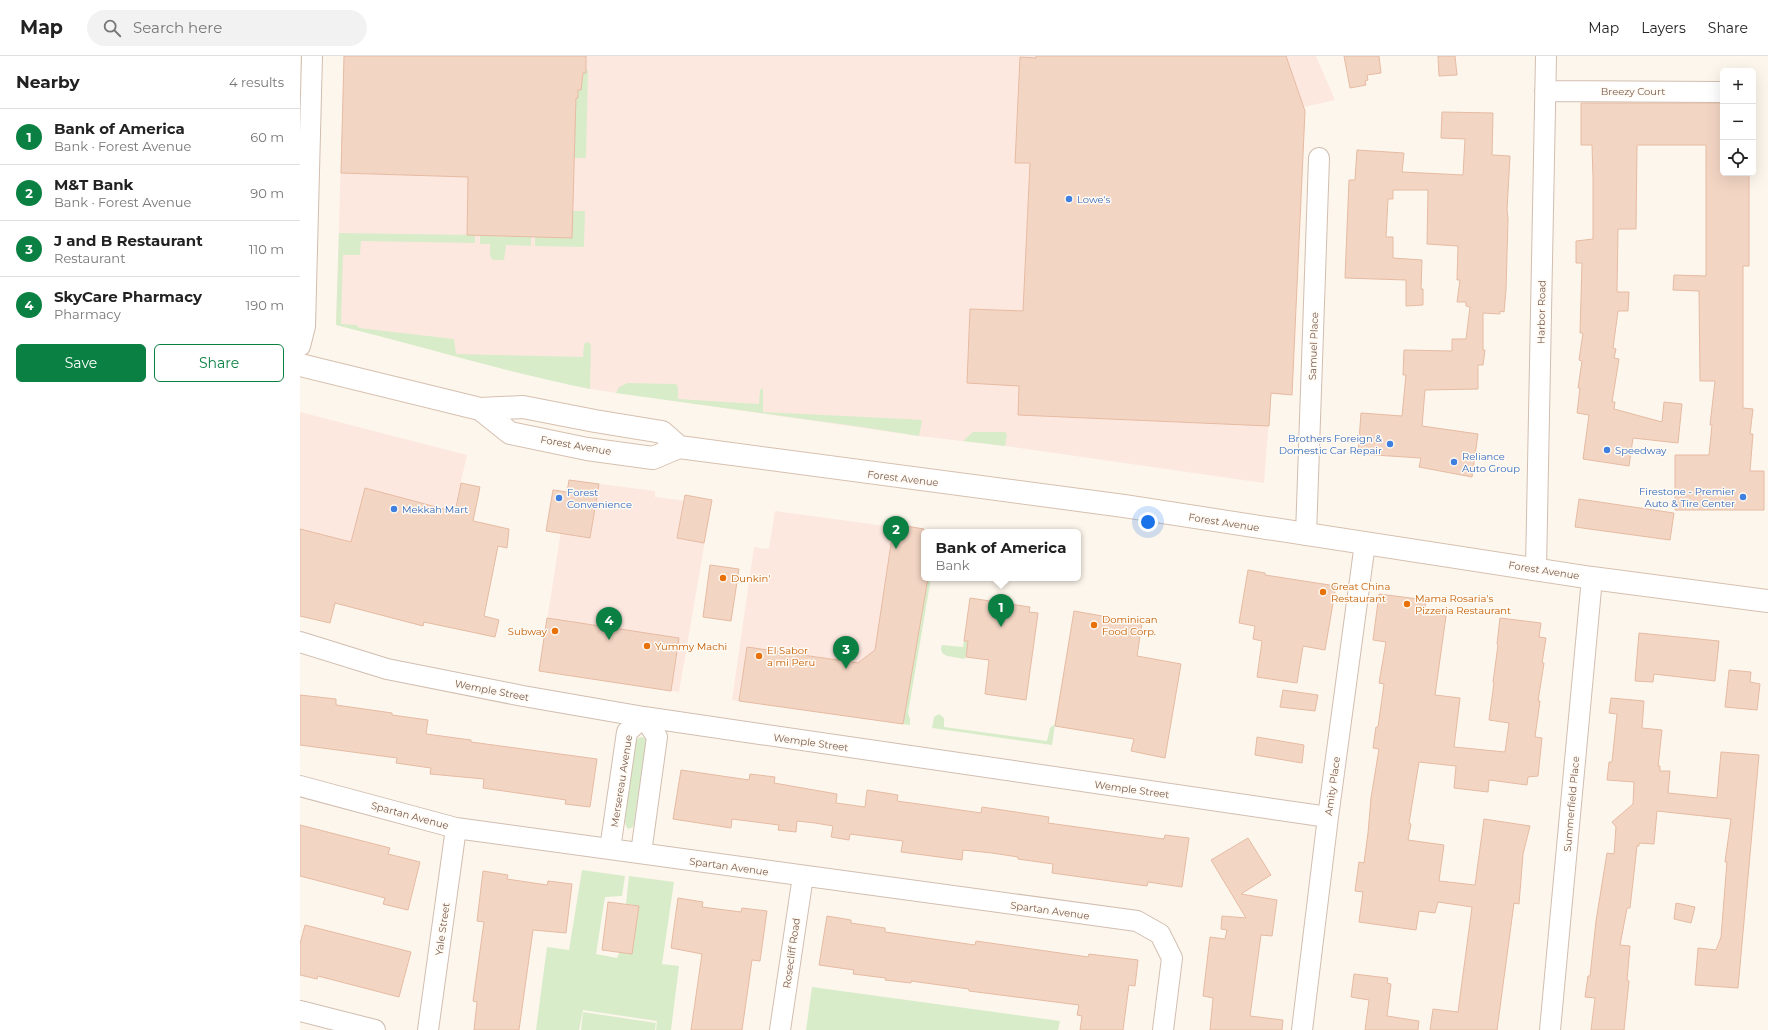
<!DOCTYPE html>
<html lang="en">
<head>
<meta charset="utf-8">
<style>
	body { margin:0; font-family:Montserrat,sans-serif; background:#f2f2f2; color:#222 }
	.controls { position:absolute; right:12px; top:12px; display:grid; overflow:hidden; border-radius:6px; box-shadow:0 4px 16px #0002 }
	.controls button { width:36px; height:36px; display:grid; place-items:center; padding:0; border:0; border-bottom:1px solid #e0e0e0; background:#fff; color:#222; font:20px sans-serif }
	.you { position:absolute; left:848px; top:466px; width:14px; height:14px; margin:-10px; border:3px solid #fff; border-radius:50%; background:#1a73e8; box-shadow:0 0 0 6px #1a73e833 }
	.badge { display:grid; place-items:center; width:26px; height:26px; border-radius:50%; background:#0b8043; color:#fff; font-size:13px; font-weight:700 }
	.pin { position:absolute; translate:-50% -33px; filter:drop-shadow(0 1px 2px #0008) }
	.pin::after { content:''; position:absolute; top:21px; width:14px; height:12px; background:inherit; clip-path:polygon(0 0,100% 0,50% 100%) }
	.popup { position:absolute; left:621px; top:473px; width:160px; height:52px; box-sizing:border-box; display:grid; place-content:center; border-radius:6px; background:#fff; filter:drop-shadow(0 1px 3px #0005); font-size:13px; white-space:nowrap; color:#767676 }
	.popup b { font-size:15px; color:#222 }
	.popup::after { content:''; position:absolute; left:50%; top:100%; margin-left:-8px; border:8px solid transparent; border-top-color:#fff }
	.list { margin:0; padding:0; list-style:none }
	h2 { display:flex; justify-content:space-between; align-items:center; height:52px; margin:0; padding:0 16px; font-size:17px }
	h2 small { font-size:13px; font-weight:400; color:#767676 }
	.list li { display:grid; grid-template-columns:26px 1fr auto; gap:12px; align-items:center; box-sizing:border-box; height:56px; padding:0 16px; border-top:1px solid #e0e0e0 }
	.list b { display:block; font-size:15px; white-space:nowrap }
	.list p { margin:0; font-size:13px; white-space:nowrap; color:#767676 }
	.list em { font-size:13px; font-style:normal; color:#767676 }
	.actions { display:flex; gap:8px; padding:12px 16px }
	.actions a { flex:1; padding:9px 0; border:1px solid #0b8043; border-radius:6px; text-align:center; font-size:14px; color:#0b8043 }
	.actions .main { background:#0b8043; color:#fff }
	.icon { flex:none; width:22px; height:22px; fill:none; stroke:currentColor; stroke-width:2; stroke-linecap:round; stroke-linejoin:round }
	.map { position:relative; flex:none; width:1468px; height:974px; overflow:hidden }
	header { display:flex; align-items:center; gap:24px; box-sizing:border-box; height:56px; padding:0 20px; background:#fff; border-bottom:1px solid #e0e0e0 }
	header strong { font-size:19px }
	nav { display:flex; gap:22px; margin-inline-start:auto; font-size:14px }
	.search { width:280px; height:36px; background:#f2f2f2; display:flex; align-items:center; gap:10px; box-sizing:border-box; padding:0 14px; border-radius:22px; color:#767676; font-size:15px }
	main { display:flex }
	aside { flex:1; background:#fff }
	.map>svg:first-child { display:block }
	.commercial { fill:#fde8e0 }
	.green { fill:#d8ecc9 }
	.building { fill:#f3d5c3; stroke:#e6bba3 }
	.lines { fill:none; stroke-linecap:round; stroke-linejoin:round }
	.street-casing { stroke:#d1beb0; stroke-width:22 }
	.secondary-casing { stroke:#d6c0b0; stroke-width:24 }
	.street { stroke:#fff; stroke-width:20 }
	.secondary { stroke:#fff; stroke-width:22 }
	.shop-dot { fill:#3f7fe0; stroke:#fffaf3; stroke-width:1.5 }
	.food-dot { fill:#e8710a; stroke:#fffaf3; stroke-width:1.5 }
	.labels { text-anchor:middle; stroke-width:3; stroke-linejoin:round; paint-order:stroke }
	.street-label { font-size:10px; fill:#7a5c4d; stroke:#fffaf3 }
	.shop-label { font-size:10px; fill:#366cbe; stroke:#fffaf3; text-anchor:start }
	.food-label { font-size:10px; fill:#c56008; stroke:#fffaf3; text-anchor:start }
</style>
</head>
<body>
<header>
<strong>Map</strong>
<div class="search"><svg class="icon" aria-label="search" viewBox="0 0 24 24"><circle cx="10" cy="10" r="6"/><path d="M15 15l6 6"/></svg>Search here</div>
<nav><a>Map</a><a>Layers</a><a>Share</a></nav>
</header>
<main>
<aside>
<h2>Nearby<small>4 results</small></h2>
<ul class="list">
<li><span class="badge">1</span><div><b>Bank of America</b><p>Bank · Forest Avenue</p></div><em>60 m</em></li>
<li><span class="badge">2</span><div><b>M&amp;T Bank</b><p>Bank · Forest Avenue</p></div><em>90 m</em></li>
<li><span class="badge">3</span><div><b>J and B Restaurant</b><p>Restaurant</p></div><em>110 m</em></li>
<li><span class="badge">4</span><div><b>SkyCare Pharmacy</b><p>Pharmacy</p></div><em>190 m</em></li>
</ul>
<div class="actions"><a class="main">Save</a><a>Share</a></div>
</aside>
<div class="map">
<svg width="1468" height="974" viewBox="0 0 1468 974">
	<rect width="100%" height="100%" fill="#fdf6ec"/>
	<!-- commercial -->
	<path class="commercial" d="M 44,0 L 1016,0 L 1035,44 L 1004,51 L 1005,55 L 992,339 L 971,338 L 964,427 L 705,390 L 619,380 L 290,333 L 211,315 L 125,291 L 36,269 Z
		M 0,356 L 167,399 L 155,451 L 123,570 L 36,547 L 30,567 L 0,560 Z
		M 269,424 L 355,435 L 355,441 L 379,444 L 384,445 L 385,439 L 412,444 L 379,636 L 239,615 Z
		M 475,455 L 593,471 L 593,468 L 636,475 L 624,476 L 624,522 L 628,522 L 603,668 L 432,644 L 454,491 L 466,493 L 469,492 Z"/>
	<!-- green -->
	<path class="green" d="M 286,12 L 288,15 L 286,102 L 274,102 L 276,42 L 278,41 L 278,33 L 281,26 L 283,25 L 283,17 L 285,17 Z
		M 272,155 L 285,155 L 284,191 L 235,190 L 235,181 Z
		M 39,177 L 175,179 L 175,187 L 61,185 L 60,199 L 43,199 L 41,268 L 57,269 L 59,272 L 154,283 L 156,298 L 283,301 L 284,288 L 288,286 L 291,289 L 290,333 C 204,316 121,290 36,269 Z
		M 180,180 L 231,181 L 231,190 L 206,189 L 204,204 L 193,204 L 190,200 L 190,188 L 180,188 Z
		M 328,327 L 376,328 L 378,331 L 378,343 L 459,348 L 460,334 L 463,332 L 463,356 L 606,363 L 622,364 L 622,365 L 619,380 L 562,371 L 316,337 L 319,331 Z
		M 673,376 L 705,376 L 707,379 L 705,390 L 663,385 Z
		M 628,522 L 631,522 L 608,657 L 610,663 L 610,669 L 603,668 Z
		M 664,585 L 668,585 L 665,603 L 647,600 L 642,597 L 641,592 L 642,589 L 663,591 Z
		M 639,658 L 644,662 L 644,671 L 747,685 L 750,672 L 755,668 L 752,689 L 632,672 L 634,661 Z
		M 342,681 L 345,682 L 346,686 L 334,766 L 333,771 L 328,773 L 326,770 L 325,765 L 336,685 L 338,682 Z
		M 282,814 L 325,820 L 322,840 L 305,841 L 296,898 L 317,902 L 339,850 L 326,848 L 329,820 L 374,826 L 362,908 L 379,910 L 371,974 L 356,974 L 357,965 L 283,954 L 279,974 L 236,974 L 247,891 L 269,894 Z
		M 512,931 L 760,965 L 758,974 L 506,974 Z
		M 283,956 L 356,967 L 355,974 L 281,974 Z"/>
	<!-- building -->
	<path class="building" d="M 44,0 L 286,0 L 286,17 L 283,17 L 281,34 L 278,34 L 278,42 L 276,42 L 272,182 L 167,179 L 168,121 L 41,117 Z
		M 736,0 L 986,0 L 1005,55 L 992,339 L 971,337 L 969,370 L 718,359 L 719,330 L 667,327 L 670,253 L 723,255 L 730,107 L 715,107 L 720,1 L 736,2 Z
		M 1044,0 L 1079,0 L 1081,17 L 1067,19 L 1068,24 L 1065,25 L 1066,29 L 1050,32 Z
		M 1138,0 L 1155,0 L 1157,19 L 1139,20 Z
		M 1281,47 L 1423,47 L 1423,117 L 1449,117 L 1449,210 L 1443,210 L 1443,352 L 1453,353 L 1450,378 L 1453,378 L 1450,415 L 1464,415 L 1464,454 L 1375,454 L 1375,399 L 1409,399 L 1412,369 L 1410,369 L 1415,325 L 1400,325 L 1399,235 L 1373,234 L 1374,219 L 1406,220 L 1406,89 L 1337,89 L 1336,173 L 1318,173 L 1317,236 L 1329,236 L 1328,255 L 1318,255 L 1313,292 L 1316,293 L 1314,302 L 1319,303 L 1312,346 L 1315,346 L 1314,353 L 1362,366 L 1364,346 L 1382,348 L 1378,387 L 1333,382 L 1329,410 L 1283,403 L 1289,359 L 1277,357 L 1280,332 L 1278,332 L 1282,305 L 1279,304 L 1283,277 L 1280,277 L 1282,207 L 1276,207 L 1276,185 L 1293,183 L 1293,121 L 1292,89 L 1281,89 Z
		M 1142,56 L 1193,57 L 1192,99 L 1210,100 L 1207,154 L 1208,163 L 1206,234 L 1204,256 L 1200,255 L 1200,258 L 1183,257 L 1183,294 L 1185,294 L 1183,309 L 1178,309 L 1178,333 L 1125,334 L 1122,370 L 1178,378 L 1172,421 L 1119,411 L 1121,402 L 1058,398 L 1061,357 L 1102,360 L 1106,319 L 1103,319 L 1104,294 L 1152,295 L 1152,283 L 1166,283 L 1170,251 L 1166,250 L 1166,246 L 1157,246 L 1160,224 L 1157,224 L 1158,190 L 1127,188 L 1128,134 L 1093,134 L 1093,143 L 1088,143 L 1086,181 L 1093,181 L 1093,202 L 1122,204 L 1121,233 L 1123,233 L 1123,249 L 1106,250 L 1106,224 L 1045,222 L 1049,124 L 1055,124 L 1057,94 L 1104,97 L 1102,116 L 1163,119 L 1165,83 L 1141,82 Z
		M 269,424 L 299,428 L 290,482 L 246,475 L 253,434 L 267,436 Z
		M 161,427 L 180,431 L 173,465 L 209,473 L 207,492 L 198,490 L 184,560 L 199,564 L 195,581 L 124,566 L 123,570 L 35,547 L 30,567 L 0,560 L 0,473 L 51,486 L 65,432 L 155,456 Z
		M 385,439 L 412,444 L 404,487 L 377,482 Z
		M 1279,443 L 1374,457 L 1370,484 L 1275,471 Z
		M 594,468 L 624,473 L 624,522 L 628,522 L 603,668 L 439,645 L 447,591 L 558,607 L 575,594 Z
		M 410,509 L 439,513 L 431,565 L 403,561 Z
		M 948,514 L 965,517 L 965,519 L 1036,530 L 1025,594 L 1003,590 L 997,627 L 957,621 L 962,585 L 953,583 L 955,570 L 939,567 Z
		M 1079,538 L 1126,544 L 1124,557 L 1146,560 L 1135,639 L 1160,642 L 1154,691 L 1205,696 L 1209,667 L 1189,664 L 1194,627 L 1193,626 L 1198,589 L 1197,588 L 1200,562 L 1241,567 L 1239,581 L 1246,582 L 1242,607 L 1244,607 L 1238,645 L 1240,645 L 1235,681 L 1242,682 L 1238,720 L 1228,721 L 1227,729 L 1189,724 L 1188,736 L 1154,732 L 1156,710 L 1119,706 L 1109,767 L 1111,768 L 1108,784 L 1144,789 L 1139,825 L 1175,829 L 1184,763 L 1230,770 L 1223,798 L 1219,848 L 1214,847 L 1197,974 L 1130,974 L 1133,953 L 1158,956 L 1172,851 L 1138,846 L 1135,857 L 1119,855 L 1116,874 L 1059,866 L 1063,836 L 1055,835 L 1059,806 L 1064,807 L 1068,777 L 1071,742 L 1079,693 L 1073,692 L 1076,671 L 1078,671 L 1084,628 L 1079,627 L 1086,586 L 1073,584 Z
		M 670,542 L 730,551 L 729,556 L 738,557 L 726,644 L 685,638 L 689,604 L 666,601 L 668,585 L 664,585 Z
		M 774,555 L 842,567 L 837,600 L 881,608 L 865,702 L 831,695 L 834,683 L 755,670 Z
		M 247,562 L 379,582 L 371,635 L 239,615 Z
		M 1339,577 L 1419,585 L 1415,625 L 1354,618 L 1353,626 L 1335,625 Z
		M 1429,614 L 1451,616 L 1450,626 L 1460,628 L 1457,654 L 1425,651 Z
		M 983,634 L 1018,639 L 1015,655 L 980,651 Z
		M 0,639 L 36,643 L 36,649 L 92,657 L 92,659 L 128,664 L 126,678 L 171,684 L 171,686 L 297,703 L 290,751 L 265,748 L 266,744 L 183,732 L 184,723 L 130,718 L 131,712 L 96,707 L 97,702 L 0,689 Z
		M 1311,642 L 1344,645 L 1342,672 L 1362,674 L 1358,710 L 1360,710 L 1360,715 L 1370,715 L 1368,737 L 1417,742 L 1421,696 L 1459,699 L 1438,932 L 1395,929 L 1398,892 L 1416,894 L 1421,881 L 1427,806 L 1425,806 L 1431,763 L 1357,755 L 1354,788 L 1339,787 L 1339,790 L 1337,790 L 1330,852 L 1327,852 L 1320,889 L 1330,890 L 1327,924 L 1329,925 L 1324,974 L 1291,974 L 1295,942 L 1285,941 L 1288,920 L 1290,920 L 1296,865 L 1307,797 L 1314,798 L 1316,771 L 1312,766 L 1333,748 L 1334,726 L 1307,724 L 1309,706 L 1312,706 L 1317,658 L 1309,657 Z
		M 957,681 L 1004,689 L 1002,707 L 955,699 Z
		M 381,714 L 449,724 L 450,718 L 475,721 L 474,727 L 537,738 L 536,747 L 565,751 L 567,734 L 598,739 L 597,745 L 633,750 L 681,757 L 682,751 L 749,761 L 748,767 L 864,783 L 865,779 L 889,782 L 882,831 L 848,826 L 847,830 L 752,817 L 753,808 L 718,803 L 718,801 L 692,797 L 663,794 L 662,804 L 601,796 L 603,785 L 550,778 L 549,784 L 531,781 L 533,770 L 515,767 L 497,765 L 496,776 L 478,774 L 479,769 L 432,763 L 431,772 L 373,763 Z
		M 0,769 L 90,792 L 88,798 L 120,806 L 108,854 L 83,848 L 85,842 L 0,820 Z
		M 948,782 L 971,819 L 941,838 L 977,844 L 972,880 L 961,879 L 950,960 L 983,964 L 982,974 L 910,974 L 913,942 L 903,940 L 910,881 L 925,883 L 927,874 L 921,873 L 922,860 L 946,862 L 911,804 Z
		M 183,815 L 208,819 L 207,823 L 247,829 L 248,825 L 272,828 L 266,877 L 233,874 L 219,974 L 174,974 L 177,946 L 173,945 L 184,866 L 177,865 Z
		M 378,842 L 403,846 L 402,851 L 441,856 L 442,852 L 467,855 L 460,905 L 452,904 L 442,974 L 391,974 L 402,898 L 371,892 Z
		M 308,846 L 339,850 L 332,898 L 302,894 Z
		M 1376,847 L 1395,851 L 1391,867 L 1374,863 Z
		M 527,860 L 551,864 L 551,867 L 585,872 L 585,876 L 675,889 L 676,885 L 788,901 L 789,898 L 838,904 L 835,930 L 829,929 L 823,974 L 780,974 L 782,960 L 777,959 L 779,949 L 669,935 L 669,933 L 611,925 L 611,927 L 585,924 L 586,922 L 553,918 L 554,914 L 519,909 Z
		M 5,869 L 111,896 L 99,941 L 18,920 L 17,923 L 0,919 L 0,888 Z
		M 1054,918 L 1088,922 L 1087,927 L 1091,928 L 1087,960 L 1119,965 L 1118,974 L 1065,974 L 1069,944 L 1051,941 Z"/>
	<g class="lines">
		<defs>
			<path id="street" d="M 1245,35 L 1420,36
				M 0,290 L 5,270 L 12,0
				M 1006,479 L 1019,102
				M 1236,513 L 1246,0
				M 0,586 L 87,613 L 223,640 L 344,661 L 1028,761
				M 0,730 L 156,772 L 837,865 L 860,878 L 872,902 L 863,974
				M 310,793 L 327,676 L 344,661 L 357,681 L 341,797
				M 0,955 L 75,974
				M 128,974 L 156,772
				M 480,974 L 503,820
				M 1002,974 L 1028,761 L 1065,487
				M 1250,974 L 1292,522"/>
			<path id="secondary" d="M 0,309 L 180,353 L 223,351 L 295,365 L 362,376 L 379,391
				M 180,353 L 210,377 L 287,393 L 353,402 L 379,391 L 824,450 L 1292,522 L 1468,545"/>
		</defs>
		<!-- street casing -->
		<use href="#street" class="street-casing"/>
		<!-- secondary casing -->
		<use href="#secondary" class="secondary-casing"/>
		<!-- street -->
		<use href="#street" class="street"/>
		<!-- secondary -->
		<use href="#secondary" class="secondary"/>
	</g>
	<!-- markers -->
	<g class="shop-dot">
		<circle cx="769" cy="143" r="4"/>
		<circle cx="1090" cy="388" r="4"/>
		<circle cx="1307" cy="394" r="4"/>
		<circle cx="1154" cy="406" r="4"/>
		<circle cx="1443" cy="441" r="4"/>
		<circle cx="259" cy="442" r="4"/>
		<circle cx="94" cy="453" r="4"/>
	</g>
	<g class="food-dot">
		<circle cx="423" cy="522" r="4"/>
		<circle cx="1023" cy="536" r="4"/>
		<circle cx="1107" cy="548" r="4"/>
		<circle cx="794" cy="569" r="4"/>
		<circle cx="255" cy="575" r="4"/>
		<circle cx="347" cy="590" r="4"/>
		<circle cx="459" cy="600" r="4"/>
	</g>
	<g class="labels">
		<!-- street labels -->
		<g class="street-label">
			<text x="1333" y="39">Breezy Court</text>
			<text transform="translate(1241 256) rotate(-89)" y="4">Harbor Road</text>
			<text transform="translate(1013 290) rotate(-88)" y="4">Samuel Place</text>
			<text transform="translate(276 389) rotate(10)" y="4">Forest Avenue</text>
			<text transform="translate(603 422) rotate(7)" y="4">Forest Avenue</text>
			<text transform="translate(924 466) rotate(9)" y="4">Forest Avenue</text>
			<text transform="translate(1244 514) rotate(9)" y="4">Forest Avenue</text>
			<text transform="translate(192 634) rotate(11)" y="4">Wemple Street</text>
			<text transform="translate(511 686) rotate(8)" y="4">Wemple Street</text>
			<text transform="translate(321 725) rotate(-81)" y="4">Mersereau Avenue</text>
			<text transform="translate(1032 730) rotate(-82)" y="4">Amity Place</text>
			<text transform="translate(832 733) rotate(8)" y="4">Wemple Street</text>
			<text transform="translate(1271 748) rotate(-85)" y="4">Summerfield Place</text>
			<text transform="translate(110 759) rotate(15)" y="4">Spartan Avenue</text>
			<text transform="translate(429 810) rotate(8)" y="4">Spartan Avenue</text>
			<text transform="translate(750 854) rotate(8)" y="4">Spartan Avenue</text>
			<text transform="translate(142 873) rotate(-82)" y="4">Yale Street</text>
			<text transform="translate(491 897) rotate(-82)" y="4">Rosecliff Road</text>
		</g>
		<!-- shop labels -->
		<g class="shop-label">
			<text x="777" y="147">Lowe's</text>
			<text x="1082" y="386" text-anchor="end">Brothers Foreign &amp;<tspan x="1082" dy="12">Domestic Car Repair</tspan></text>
			<text x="1315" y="398">Speedway</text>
			<text x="1162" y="404">Reliance<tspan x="1162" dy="12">Auto Group</tspan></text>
			<text x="1435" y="439" text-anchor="end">Firestone - Premier<tspan x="1435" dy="12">Auto &amp; Tire Center</tspan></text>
			<text x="267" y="440">Forest<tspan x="267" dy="12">Convenience</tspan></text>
			<text x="102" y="457">Mekkah Mart</text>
		</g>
		<!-- food labels -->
		<g class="food-label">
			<text x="431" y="526">Dunkin'</text>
			<text x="1031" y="534">Great China<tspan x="1031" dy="12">Restaurant</tspan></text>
			<text x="1115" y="546">Mama Rosaria's<tspan x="1115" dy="12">Pizzeria Restaurant</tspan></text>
			<text x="802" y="567">Dominican<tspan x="802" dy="12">Food Corp.</tspan></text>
			<text x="247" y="579" text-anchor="end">Subway</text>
			<text x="355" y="594">Yummy Machi</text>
			<text x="467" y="598">El Sabor<tspan x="467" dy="12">a mi Peru</tspan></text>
		</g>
	</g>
</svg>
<div class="controls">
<button>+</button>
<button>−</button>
<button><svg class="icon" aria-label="locate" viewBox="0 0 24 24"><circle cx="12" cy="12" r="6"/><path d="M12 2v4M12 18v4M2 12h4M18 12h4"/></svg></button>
</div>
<div class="you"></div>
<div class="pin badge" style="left:701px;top:571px">1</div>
<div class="popup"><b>Bank of America</b>Bank</div>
<div class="pin badge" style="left:596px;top:493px">2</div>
<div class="pin badge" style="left:546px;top:613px">3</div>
<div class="pin badge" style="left:309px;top:584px">4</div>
</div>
</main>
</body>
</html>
